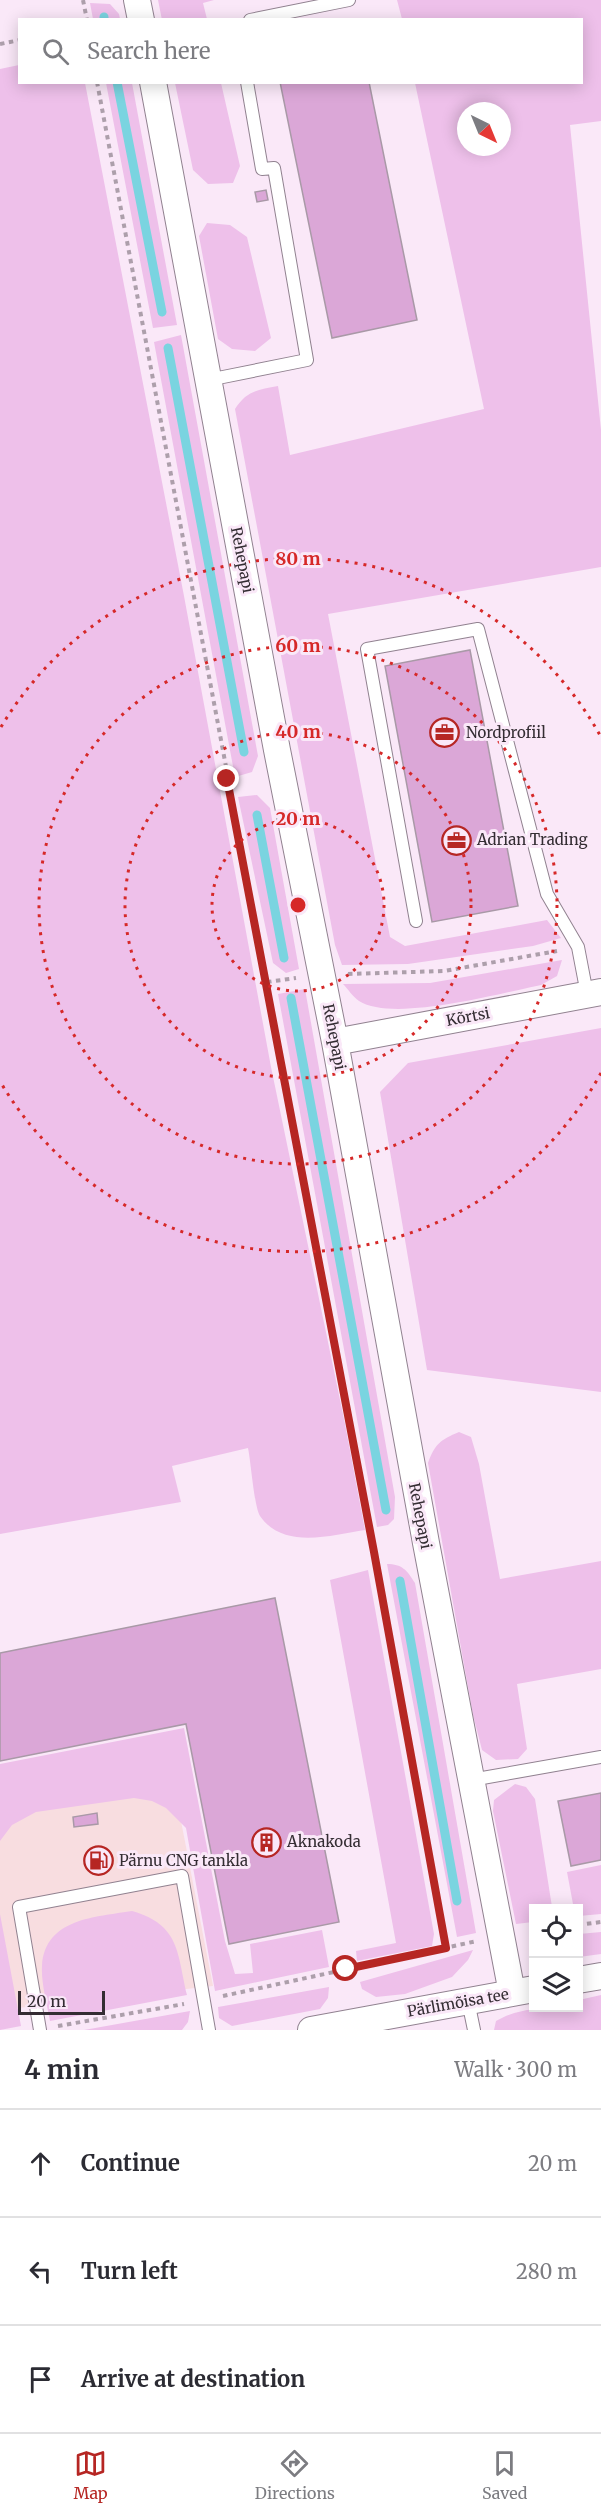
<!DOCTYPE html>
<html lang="en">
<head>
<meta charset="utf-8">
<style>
	body { margin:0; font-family:Merriweather,serif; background:#f7f7f7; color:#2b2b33 }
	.controls { position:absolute; right:18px; bottom:18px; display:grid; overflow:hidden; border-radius:0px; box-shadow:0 3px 15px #0003 }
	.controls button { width:54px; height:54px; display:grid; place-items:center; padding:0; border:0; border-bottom:2px solid #e1e1e2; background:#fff; color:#2b2b33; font:30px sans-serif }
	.compass { position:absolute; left:457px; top:102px; width:54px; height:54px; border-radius:50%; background:#fff; box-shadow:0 3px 15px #0003; rotate:137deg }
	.scale { position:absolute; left:18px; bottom:15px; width:87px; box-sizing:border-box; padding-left:6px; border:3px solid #342d33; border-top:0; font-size:16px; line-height:21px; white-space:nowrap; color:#342d33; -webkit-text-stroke:4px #fae8f8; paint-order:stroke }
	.stop { position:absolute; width:18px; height:18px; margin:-14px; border:4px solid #b62623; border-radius:50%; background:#fff }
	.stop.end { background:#b62623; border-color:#fff; box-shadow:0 2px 6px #0008 }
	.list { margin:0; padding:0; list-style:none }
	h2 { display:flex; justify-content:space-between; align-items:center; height:78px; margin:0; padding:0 24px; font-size:26px }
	h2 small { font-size:20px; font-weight:400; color:#7c7c81 }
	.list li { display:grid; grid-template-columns:39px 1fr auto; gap:18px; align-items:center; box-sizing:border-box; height:108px; padding:0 24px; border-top:2px solid #e1e1e2 }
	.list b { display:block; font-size:22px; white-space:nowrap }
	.list em { font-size:20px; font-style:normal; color:#7c7c81 }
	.icon { flex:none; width:33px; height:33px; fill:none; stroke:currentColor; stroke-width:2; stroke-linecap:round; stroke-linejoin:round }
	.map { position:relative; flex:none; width:601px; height:2030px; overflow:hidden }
	.search { position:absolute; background:#fff; box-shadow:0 3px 15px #0003; left:18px; right:18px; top:18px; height:66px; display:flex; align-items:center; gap:15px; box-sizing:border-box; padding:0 21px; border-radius:0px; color:#7c7c81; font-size:22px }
	.sheet { height:402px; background:#fff }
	nav { display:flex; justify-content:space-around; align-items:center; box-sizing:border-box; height:84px; border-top:2px solid #e1e1e2; background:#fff; font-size:16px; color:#7c7c81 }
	nav a { display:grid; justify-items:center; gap:3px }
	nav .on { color:#b62623 }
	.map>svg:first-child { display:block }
	.commercial { fill:#f8dde0 }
	.green { fill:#eec0ea; fill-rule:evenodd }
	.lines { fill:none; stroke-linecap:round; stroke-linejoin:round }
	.stream { stroke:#7ad4e0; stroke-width:9 }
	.building { fill:#dba7d7; stroke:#a999a7; stroke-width:1.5 }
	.lane-casing { stroke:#918290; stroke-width:14 }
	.street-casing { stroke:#918290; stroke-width:28 }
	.path { stroke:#ad9fab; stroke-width:4; stroke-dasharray:4.5 4.5; stroke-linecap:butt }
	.lane { stroke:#fff; stroke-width:12 }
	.street { stroke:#fff; stroke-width:26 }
	.route { stroke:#b62623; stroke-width:8 }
	.ring { fill:none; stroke:#d62828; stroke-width:3; stroke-dasharray:3 6 }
	.labels { text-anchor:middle; stroke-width:6; stroke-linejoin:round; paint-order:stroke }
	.street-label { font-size:15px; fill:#342d33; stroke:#fae8f8 }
	.poi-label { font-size:15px; fill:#342d33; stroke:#fae8f8; text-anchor:start }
	.centre { fill:#d62828; stroke:#fae8f8; stroke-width:3 }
	.ring-label { font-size:18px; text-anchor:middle; font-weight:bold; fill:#d62828; stroke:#fae8f8; stroke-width:6; stroke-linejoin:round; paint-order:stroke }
</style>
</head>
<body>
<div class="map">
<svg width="601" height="2030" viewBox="0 0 601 2030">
	<rect width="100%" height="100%" fill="#fae8f8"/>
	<!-- commercial -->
	<path class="commercial" d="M 168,1754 L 213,1986 L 0,2010 L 0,1787 Z"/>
	<!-- green -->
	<path class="green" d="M 158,0 L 214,0 L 203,3 L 207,19 L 162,20 Z
		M 397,0 L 601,0 L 601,121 L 570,125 L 601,430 L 601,567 L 328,614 L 390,937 L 405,946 L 547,920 L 561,938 L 533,946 L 408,964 L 342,965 L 335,945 L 235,409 C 247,390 258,390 278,386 L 290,455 L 484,409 L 415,83 L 582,82 L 582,20 L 402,19 ZM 466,111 L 502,111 L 502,147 L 466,147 Z
		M 90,3 L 110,4 L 119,14 L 120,19 L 93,19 Z
		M 19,65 L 20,82 L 85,83 L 184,596 L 271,1067 L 345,1424 L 365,1530 C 332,1535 283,1550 260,1516 C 254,1506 251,1462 248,1448 L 172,1466 L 181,1502 L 0,1534 L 0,69 Z
		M 106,83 L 132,83 L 177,325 L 153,328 Z
		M 175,83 L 221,83 L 240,166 L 233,183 L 208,184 L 193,170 Z
		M 207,223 L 230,225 L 247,237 L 271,338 L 255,351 L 232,349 L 218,339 L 199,236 Z
		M 181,335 L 258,756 L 252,772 L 235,777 L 154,342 Z
		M 257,795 L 270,808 L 299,969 L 286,973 L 273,963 L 238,797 Z
		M 562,960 L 557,976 L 541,985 C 501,993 394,1023 359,1001 C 353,997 348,989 343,984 L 430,983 Z
		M 305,989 L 395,1497 L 394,1519 L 388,1525 L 377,1527 L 278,994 Z
		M 601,1028 L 601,1392 L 427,1370 L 380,1092 L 408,1063 Z
		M 459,1432 L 471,1437 L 479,1464 L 500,1579 L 601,1561 L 601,1669 L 517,1684 L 527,1749 L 518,1759 L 496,1760 L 482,1750 L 473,1715 L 428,1463 C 435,1444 440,1440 459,1432 Z
		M 387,1564 C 402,1564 407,1570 415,1583 L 476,1933 L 457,1937 Z
		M 368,1570 L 434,1934 L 432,1946 L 357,1961 L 356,1951 L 396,1943 L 330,1580 Z
		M 184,1728 L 225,1941 L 235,1974 L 253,1973 L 250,1944 L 322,1930 L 329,1967 L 215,1991 L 186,1828 L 166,1808 L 152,1801 L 134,1798 L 36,1812 L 12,1825 L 0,1841 L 0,1764 Z
		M 515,1784 L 526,1787 L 535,1799 L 552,1907 L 573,1904 L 567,1872 L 601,1865 L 601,1914 L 579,1916 L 578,1908 L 534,1908 L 533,1922 L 516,1924 L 493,1811 L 494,1800 Z
		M 132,1911 C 180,1925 177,1952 187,1995 L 50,2021 C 47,2004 41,1983 42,1966 C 45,1918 96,1917 132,1911 Z
		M 0,1914 L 21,2026 L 0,2030 Z
		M 601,1932 L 601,1954 L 579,1957 L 579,1934 Z
		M 473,1950 L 468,1960 L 452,1977 L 405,1994 L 376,1997 L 362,1989 L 360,1982 Z
		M 329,1987 L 328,1998 L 320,2009 L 232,2026 L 219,2018 L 218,2007 Z
		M 601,1995 L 601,2030 L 494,2030 L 496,2021 C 521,2006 550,2008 578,2008 L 579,2000 Z
		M 190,2011 L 188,2022 L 182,2030 L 84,2030 Z"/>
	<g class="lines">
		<!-- stream -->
		<path class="stream" d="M 104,17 L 104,20
			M 117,82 L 162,312
			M 168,348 L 244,752
			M 257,815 L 284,958
			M 291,998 L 386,1510
			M 400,1581 L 457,1901"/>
	</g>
	<!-- building -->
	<path class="building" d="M 280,82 L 369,82 L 417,320 L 332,338 Z
		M 266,190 L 268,200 L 257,202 L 255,192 Z
		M 470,650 L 518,906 L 432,922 L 385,666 Z
		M 275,1598 L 339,1922 L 229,1944 L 186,1724 L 0,1761 L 0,1653 Z
		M 601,1793 L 601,1860 L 571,1866 L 558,1801 Z
		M 97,1813 L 98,1824 L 74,1827 L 73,1817 Z"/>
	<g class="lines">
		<defs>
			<path id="lane" d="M 250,20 L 349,0
				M 208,380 L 307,360 L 274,168 L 262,169 L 247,82
				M 416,921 L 367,649 L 478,629 L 547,894 L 578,947 L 587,994
				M 471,1780 L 601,1757
				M 468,2001 L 474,2030
				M 40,2030 L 19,1907 L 182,1876 L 209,2030"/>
			<path id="street" d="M 137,0 L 141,20
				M 153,82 L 277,750 L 335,1042 L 426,1543 L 512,1993
				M 335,1042 L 601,992
				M 578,1980 L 601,1976
				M 311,2030 L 534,1989"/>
		</defs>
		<!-- lane casing -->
		<use href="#lane" class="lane-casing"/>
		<!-- street casing -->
		<use href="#street" class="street-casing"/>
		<!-- path -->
		<path class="path" d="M 83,0 L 87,20
			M 0,44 L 20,40
			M 97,82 L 374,1552 L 445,1948
			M 348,974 L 444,971 L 557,951
			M 267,982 L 296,978
			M 578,1925 L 601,1922
			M 223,1996 L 477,1941
			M 58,2026 L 184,2004"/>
		<!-- lane -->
		<use href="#lane" class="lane"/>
		<!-- street -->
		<use href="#street" class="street"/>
	</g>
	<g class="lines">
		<!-- route -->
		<path class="route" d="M 227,779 L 374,1552 L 446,1948 L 346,1969"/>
	</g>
	<!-- distance rings -->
	<g class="ring">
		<circle cx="298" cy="905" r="86"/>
		<circle cx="298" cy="905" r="173"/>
		<circle cx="298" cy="905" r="259"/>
		<path d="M601 1073A346 346 0 0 1 1 1083M1 727A346 346 0 0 1 601 737"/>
	</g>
	<!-- icons -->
	<defs>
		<symbol id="office-ring" viewBox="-11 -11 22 22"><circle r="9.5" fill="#fae8f8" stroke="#b62623" stroke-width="1.5"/><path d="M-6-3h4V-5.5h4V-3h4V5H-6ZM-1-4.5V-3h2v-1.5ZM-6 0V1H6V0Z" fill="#b62623"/></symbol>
		<symbol id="building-ring" viewBox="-11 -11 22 22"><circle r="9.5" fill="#fae8f8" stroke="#b62623" stroke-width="1.5"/><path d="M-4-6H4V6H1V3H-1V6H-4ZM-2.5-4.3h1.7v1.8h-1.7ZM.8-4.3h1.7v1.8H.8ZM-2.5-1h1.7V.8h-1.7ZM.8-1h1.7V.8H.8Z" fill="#b62623"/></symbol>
		<symbol id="fuel-ring" viewBox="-11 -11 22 22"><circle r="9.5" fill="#fae8f8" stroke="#b62623" stroke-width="1.5"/><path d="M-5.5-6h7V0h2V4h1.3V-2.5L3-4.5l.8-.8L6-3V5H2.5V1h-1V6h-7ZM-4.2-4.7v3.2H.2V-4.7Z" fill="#b62623"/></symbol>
	</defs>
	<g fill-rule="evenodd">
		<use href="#office-ring" x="428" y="716" width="33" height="33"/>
		<use href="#office-ring" x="440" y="824" width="33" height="33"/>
		<use href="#building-ring" x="250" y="1826" width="33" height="33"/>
		<use href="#fuel-ring" x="82" y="1844" width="33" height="33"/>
	</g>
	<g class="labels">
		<!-- street labels -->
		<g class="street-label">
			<text transform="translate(242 560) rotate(79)" y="5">Rehepapi</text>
			<text transform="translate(468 1017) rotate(-11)" y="5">Kõrtsi</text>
			<text transform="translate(334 1037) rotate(79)" y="5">Rehepapi</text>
			<text transform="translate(420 1516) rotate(79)" y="5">Rehepapi</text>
			<text transform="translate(458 2003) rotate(-10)" y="5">Pärlimõisa tee</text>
		</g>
		<!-- poi labels -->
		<g class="poi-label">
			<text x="466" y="738">Nordprofiil</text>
			<text x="477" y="845">Adrian Trading</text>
			<text x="287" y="1847">Aknakoda</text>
			<text x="119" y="1866">Pärnu CNG tankla</text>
		</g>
	</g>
	<circle cx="298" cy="905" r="9" class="centre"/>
	<g class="ring-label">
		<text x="298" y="565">80 m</text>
		<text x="298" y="652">60 m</text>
		<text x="298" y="738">40 m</text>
		<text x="298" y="825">20 m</text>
	</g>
</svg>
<div class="controls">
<button><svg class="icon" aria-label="locate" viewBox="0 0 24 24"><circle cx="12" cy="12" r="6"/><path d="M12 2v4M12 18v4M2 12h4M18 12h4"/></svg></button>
<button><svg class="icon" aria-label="layers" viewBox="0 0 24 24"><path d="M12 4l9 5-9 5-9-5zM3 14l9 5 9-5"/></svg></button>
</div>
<svg class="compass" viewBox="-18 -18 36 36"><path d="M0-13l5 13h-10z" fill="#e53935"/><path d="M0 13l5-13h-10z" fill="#7c7c81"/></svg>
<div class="scale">20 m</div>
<div class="stop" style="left:346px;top:1969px"></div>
<div class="stop end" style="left:227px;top:779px"></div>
<div class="search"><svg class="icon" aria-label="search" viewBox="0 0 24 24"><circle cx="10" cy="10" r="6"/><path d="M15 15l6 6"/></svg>Search here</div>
</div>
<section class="sheet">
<h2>4 min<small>Walk · 300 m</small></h2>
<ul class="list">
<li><svg class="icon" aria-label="ahead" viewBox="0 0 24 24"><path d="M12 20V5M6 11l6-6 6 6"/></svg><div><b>Continue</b></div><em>20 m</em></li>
<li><svg class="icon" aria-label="left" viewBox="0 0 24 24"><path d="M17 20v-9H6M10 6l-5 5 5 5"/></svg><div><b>Turn left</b></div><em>280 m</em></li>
<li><svg class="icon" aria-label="arrive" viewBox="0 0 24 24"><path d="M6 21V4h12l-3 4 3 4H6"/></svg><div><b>Arrive at destination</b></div></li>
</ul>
</section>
<nav>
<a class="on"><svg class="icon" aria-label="map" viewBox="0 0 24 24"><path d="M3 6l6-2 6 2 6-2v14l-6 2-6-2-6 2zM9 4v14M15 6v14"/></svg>Map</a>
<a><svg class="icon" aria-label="directions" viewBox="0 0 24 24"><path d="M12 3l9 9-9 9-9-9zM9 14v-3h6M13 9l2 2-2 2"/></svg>Directions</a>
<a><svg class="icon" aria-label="saved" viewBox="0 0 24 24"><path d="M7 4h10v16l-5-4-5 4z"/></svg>Saved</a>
</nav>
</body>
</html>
